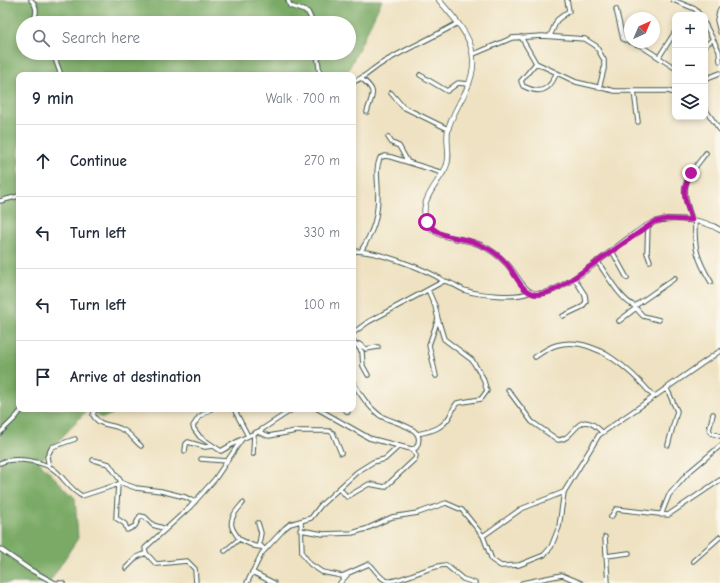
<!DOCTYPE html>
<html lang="en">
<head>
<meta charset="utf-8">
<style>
	body { margin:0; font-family:"Comic Neue",sans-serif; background:#f2f2f3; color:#1f2937 }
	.controls { position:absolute; right:12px; top:12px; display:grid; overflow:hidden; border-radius:8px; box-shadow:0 2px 6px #0003 }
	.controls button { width:36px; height:36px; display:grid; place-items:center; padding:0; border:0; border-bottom:1px solid #e0e1e3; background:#fff; color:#1f2937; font:20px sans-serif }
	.compass { position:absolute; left:624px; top:12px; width:36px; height:36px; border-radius:50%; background:#fff; box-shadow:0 2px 6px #0003; rotate:44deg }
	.stop { position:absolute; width:12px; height:12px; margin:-9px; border:3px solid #b5179e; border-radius:50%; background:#fff }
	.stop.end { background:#b5179e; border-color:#fff; box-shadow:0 1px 4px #0008 }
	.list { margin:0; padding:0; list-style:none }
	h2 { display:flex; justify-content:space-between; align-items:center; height:52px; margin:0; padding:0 16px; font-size:17px }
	h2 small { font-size:13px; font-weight:400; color:#747a83 }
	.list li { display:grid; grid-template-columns:26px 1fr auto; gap:12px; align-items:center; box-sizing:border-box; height:72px; padding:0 16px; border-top:1px solid #e0e1e3 }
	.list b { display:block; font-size:15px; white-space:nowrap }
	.list em { font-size:13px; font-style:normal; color:#747a83 }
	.icon { flex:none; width:22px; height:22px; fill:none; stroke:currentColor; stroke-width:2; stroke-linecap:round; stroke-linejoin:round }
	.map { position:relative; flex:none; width:720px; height:583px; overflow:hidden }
	.search { position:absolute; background:#fff; box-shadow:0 2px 6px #0003; left:16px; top:16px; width:340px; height:44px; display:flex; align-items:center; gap:10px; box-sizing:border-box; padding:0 14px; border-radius:22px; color:#747a83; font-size:15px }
	.panel { position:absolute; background:#fff; box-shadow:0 2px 6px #0003; left:16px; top:72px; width:340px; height:340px; border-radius:8px }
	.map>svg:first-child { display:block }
	.forest { fill:#7aaa66; stroke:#4c744d; fill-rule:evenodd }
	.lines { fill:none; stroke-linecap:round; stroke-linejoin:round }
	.street-casing { stroke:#3e5649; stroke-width:5.5 }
	.secondary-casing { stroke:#3e5649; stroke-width:6 }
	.street { stroke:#fff; stroke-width:3.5 }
	.secondary { stroke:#fff; stroke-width:4.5 }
	.route { stroke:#b5179e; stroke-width:5 }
</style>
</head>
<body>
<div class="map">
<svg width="720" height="583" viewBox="0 0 720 583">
	<rect width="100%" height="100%" fill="#fbf7ec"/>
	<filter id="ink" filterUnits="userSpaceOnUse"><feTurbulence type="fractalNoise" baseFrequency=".025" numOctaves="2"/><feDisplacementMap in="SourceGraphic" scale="8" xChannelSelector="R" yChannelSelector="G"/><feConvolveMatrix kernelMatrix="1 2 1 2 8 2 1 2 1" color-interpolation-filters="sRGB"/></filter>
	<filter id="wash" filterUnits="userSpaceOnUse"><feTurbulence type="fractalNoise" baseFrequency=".012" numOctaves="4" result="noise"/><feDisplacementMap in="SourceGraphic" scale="16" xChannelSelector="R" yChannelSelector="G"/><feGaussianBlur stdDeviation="0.9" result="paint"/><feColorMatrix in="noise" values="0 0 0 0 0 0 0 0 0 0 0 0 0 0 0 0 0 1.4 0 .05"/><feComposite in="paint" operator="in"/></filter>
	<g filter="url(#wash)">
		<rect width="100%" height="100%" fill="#efe2c2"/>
		<!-- forest -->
		<path class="forest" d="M 0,0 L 382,0 L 346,75 L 19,75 L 19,409 L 123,409 L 103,418 L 88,409 L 39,462 L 75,498 L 78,538 L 49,583 L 0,583 ZM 23,23 L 349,23 L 349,53 L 23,53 Z"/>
	</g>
	<g filter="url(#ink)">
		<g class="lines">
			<defs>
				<path id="street" d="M 31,0 C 38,7 37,15 32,23
					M 288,0 L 290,6 L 308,12 L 313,23
					M 673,0 L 695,9 L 700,15
					M 616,9 L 623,39 L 641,46 L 675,68
					M 720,9 L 717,20 L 720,32
					M 705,24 L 719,51 L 720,61
					M 550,36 L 557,20 L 569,11 L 567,0
					M 521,37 L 536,63 L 576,82 L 615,91 L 668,91 L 675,93
					M 705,46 L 713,39
					M 53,53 L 61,75
					M 317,53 L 320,75
					M 474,54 L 512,38 L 542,36 L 585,39 L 596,46 L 604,60 L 604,69 L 599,88
					M 659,57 L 675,32
					M 536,63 L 521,81 L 523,86 C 539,94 549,92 556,74
					M 420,75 L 447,91 L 458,83 L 469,84
					M 362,79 C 378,92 372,94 367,112
					M 705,79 L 720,73
					M 353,82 C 365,78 373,68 384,62 C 408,48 434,37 458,23
					M 634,91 L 638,122
					M 391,93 L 403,107 L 448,129
					M 705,109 L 720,130
					M 388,137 L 392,143 L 399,146 L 408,162
					M 0,201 L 19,196
					M 692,220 C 679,184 684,182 706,153
					M 695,221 C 694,248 697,259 711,282
					M 648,226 L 647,253 L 650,261
					M 353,251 C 375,250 426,269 444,281
					M 361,251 C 374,230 378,217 378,192 C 378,180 375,170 380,158 L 385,156 L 391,157 L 443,173
					M 612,251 L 627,278
					M 597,261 C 606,273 621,301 635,306 L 675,278
					M 428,290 L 435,306 L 438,319 L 429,345 L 436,376
					M 634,306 L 643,316 L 659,320
					M 563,316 L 582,307 L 586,302 L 585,295 L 574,278
					M 619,321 L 636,308
					M 353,333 L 368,322 L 444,281 C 451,282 457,287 464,290 C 477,295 518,299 530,292
					M 353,340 L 362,352 L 363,366 L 368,375
					M 359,344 L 366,349 L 378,347
					M 535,357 C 542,352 549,347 557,345 C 594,335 632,371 654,397
					M 667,389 L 677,411 L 668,445
					M 508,390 L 532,422 L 558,440 C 576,440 577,406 602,432
					M 95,409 L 93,415 C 101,428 111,423 121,429 C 129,432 135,441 141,446
					M 211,409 L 199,417 L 193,426 L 194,429 L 200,437 L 221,451 L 240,440
					M 234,409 L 248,436
					M 318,409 L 369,438 L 411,449 L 416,448 C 430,425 387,423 378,414 C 368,406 359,393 353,382
					M 344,409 L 348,412
					M 713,414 L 709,430 L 711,433 L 720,436
					M 258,432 L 269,436 L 296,431 L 329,431 L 333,433 L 341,453
					M 0,433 C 8,424 16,419 22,409
					M 417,434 C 432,431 443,429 451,414 C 453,410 454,406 457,403 L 481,399 L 487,391 L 483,378 L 472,360 L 444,339 L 438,319
					M 185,451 L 186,444 L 188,442 L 205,447 L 213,446
					M 253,454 L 254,434
					M 201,459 L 227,461
					M 93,460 L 109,464 L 122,483
					M 0,463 C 14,456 45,461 57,472 C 66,481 71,490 82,496 L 122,483 L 136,488 L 161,491 L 185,497 L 195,502
					M 49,467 L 47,457 L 52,447 L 75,439
					M 118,484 L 116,518 L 125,524 L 127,530 L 135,526 L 140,516 L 145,517 L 153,525 L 166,529
					M 340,489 L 347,497 L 369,484 L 385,487 L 415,459 L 416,456 L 413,449
					M 661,515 L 669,495 L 689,472 L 720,446
					M 611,517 L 616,509 L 668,515 L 720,480
					M 301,522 L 302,553 L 310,564 L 322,572 L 342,576 L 369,564 C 375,568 380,580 388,581 C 398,583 431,565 446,565 L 463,579 L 475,583
					M 258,523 L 261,533 L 259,544 L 265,550
					M 300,530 L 323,534 L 352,533 L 366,529 L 392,517 L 418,513 L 446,503 L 462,510 L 483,536 L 492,560 L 501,566 L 519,565 L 544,555 L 551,547 L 559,527 L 564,492 L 599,435 L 720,351
					M 483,536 L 521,509 L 564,492
					M 605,537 L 608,583
					M 239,539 L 254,546 L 260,547
					M 0,549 L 29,569 L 55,583
					M 225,551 L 239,539 C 237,535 233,531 232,527 C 229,518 238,509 243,503
					M 606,556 L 629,553
					M 693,561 L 720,537
					M 126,568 L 137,557 L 146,553
					M 252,572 L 274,583
					M 55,583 L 63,583
					M 196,583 L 195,569 L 187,561 L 156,564 L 146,553 L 145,548 L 190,507 L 215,479 L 242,439 L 261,430 L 293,409
					M 247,583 L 262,553 L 285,528 L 290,524 L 311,518 L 321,505 L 357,472 L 373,462 L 385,459 L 398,447
					M 340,583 L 347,575
					M 522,583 L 562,575 L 581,583"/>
				<path id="secondary" d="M 439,0 C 464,30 485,50 466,91 C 460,102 453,114 449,126 C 444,140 452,155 446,167 C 438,184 417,202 427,222 C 435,239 456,237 472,242 C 484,245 496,253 505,262 C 522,278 523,303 553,290 C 577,280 608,253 630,237 C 640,230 650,222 662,220 C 671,218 680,219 689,220 C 700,221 711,224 720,230"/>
			</defs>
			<!-- street casing -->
			<use href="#street" class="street-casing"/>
			<!-- secondary casing -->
			<use href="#secondary" class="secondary-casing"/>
			<!-- street -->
			<use href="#street" class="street"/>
			<!-- secondary -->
			<use href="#secondary" class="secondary"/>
		</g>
	</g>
	<g class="lines" filter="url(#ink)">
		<!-- route -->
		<path class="route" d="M 427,222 C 439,239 455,236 473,242 C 485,246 498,254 506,263 C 515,272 520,291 534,294 C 546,296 559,288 568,282 L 654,222 L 667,219 L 692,220 C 685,200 680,192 691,173"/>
	</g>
</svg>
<div class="controls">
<button>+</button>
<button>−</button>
<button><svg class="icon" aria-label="layers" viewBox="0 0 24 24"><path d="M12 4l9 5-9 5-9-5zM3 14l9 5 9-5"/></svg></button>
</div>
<svg class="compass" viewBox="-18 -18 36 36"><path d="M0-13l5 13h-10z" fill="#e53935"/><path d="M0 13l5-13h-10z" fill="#747a83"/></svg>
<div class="stop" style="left:427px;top:222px"></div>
<div class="stop end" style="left:691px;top:173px"></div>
<div class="search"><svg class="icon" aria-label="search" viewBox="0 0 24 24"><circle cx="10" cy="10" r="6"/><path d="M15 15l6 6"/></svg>Search here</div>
<section class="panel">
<h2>9 min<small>Walk · 700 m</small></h2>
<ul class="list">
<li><svg class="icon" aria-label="ahead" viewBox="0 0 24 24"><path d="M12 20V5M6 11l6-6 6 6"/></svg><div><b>Continue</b></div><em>270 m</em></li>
<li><svg class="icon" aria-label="left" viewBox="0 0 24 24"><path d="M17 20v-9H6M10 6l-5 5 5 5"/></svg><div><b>Turn left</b></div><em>330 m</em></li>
<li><svg class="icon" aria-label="left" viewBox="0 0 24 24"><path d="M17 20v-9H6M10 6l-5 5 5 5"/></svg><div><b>Turn left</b></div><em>100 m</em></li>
<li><svg class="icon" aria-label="arrive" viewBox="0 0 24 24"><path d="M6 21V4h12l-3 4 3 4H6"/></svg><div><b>Arrive at destination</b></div></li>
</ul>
</section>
</div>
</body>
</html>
